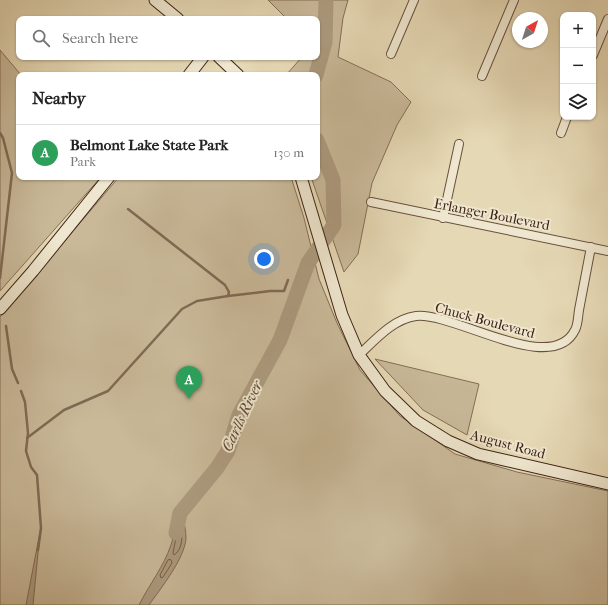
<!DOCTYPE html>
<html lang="en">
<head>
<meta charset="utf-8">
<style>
	body { margin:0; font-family:"IM FELL French Canon",serif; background:#f6f6f6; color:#222 }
	.controls { position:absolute; right:12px; top:12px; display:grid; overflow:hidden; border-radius:8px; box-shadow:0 1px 3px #0004 }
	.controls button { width:36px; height:36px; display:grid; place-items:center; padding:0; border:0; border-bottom:1px solid #e0e0e0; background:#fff; color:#222; font:20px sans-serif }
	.compass { position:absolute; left:512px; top:12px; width:36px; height:36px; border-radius:50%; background:#fff; box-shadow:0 1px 3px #0004; rotate:39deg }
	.you { position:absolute; left:264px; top:259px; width:14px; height:14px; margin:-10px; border:3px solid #fff; border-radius:50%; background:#1a73e8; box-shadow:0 0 0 6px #1a73e833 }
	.badge { display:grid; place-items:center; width:26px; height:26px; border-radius:50%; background:#0b8043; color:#fff; font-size:13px; font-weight:700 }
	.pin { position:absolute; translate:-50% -33px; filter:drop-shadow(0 1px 2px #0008) }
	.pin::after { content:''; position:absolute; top:21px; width:14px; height:12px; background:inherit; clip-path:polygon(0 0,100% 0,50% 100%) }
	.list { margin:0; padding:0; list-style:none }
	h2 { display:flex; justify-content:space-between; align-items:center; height:52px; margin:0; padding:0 16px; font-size:17px }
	h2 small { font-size:13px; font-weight:400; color:#767676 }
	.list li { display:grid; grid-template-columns:26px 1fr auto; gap:12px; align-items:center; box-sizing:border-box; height:56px; padding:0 16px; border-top:1px solid #e0e0e0 }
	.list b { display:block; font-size:15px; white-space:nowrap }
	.list p { margin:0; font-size:13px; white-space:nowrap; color:#767676 }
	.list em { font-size:13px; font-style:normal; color:#767676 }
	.icon { flex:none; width:22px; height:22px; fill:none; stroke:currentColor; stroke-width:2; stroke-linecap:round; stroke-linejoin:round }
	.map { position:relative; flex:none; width:608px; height:605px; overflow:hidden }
	.search { position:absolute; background:#fff; box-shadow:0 1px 3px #0004; left:16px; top:16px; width:304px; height:44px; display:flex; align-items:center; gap:10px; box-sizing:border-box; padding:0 14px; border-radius:8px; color:#767676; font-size:15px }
	.panel { position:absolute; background:#fff; box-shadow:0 1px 3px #0004; left:16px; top:72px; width:304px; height:108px; border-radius:8px }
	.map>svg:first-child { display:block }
	.green { fill:#c9b999; stroke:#846e57 }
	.water { fill:#ac9a7e; stroke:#806a54 }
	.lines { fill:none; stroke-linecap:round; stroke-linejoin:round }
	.shore { stroke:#755e4a; stroke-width:1 }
	.stream { stroke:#806a54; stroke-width:2.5 }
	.river { stroke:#ac9a7e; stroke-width:15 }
	.street-casing { stroke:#68503d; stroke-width:10 }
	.secondary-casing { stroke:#3e2215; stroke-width:13 }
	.street { stroke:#eee6ce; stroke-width:8 }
	.secondary { stroke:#eee6ce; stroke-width:11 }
	.labels { text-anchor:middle; stroke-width:4; stroke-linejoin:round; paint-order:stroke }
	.street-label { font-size:14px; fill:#3e2215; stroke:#eee6ce }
	.water-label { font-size:15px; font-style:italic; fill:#5f4634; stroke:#eee6ce }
</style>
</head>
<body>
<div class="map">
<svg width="608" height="605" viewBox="0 0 608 605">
	<rect width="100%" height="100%" fill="#e5d8b4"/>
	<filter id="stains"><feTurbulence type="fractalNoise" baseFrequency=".005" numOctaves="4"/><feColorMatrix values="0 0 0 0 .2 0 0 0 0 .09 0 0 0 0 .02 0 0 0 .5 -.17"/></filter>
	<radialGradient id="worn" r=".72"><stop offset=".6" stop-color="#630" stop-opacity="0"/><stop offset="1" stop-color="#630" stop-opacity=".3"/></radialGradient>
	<!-- green -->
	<path class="green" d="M 268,0 L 348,0 L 343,18 L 338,57 L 391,82 L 411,102 L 397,125 L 372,183 L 358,254 L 344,272 L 311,177 L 317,177 L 317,75 L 286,75 L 302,57 L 317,57 L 317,19 L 287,19 Z
		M 0,50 L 21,75 L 19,75 L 19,177 L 101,177 L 0,291 Z
		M 119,177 L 291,177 L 304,218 L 319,279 L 337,323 L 360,370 L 400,416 L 455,454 L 517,472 L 608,491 L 608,605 L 0,605 L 0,317 Z
		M 375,359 L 479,384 L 467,435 L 423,410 Z"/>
	<!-- water -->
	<path class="water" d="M 177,512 L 183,516 C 184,523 186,531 186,538 C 185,558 161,588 149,605 L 139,605 C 149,585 164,566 171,545 C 175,534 173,523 177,512 Z
		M 40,532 L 33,605 L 26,605 Z"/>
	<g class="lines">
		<!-- shore -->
		<path class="shore" d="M 180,530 C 184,538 181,551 174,555 L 173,553 L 177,532 Z
			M 171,560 L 172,563 L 163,577 L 161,578 L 160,575 L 168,560 Z"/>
		<!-- stream -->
		<path class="stream" d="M 0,133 L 3,138 L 12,173 L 0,278
			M 228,296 L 270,291 L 284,291 L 288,280
			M 6,326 L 12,369 L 18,383
			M 21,391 L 25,402 L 28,433 L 26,451 L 31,467 L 37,475 L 41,528 L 38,550
			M 27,438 L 64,410 L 108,391 L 182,309 L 197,301 L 228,296 L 229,292 L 225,285 L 128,209"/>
		<!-- river -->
		<path class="river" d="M 316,75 L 325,42 L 326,0
			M 176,533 L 180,513 L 217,468 L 228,451 L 239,415 L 280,340 L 308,263 L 334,225 L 333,180 L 317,140"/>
		<defs>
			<path id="street" d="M 391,54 L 414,0
				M 593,55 L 608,19
				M 482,76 L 514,0
				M 561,133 L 567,117
				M 371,202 L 608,251
				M 443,218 L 459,144
				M 359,355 C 375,340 393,319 416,316 C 455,312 552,377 575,330 C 578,325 578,316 579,310 C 583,289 587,268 591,247"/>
			<path id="secondary" d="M 155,0 L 178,19
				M 219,57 L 238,75
				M 189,75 L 203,57
				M 301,177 L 342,315 L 359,355 L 385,391 L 416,421 L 448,441 L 478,454 L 608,484
				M 0,309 L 33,271 L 109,177"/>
		</defs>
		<!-- street casing -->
		<use href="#street" class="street-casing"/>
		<!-- secondary casing -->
		<use href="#secondary" class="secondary-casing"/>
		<!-- street -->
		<use href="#street" class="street"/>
		<!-- secondary -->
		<use href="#secondary" class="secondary"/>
	</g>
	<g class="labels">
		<!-- street labels -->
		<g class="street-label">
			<text transform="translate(492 214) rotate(11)" y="5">Erlanger Boulevard</text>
			<text transform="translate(485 320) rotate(15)" y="5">Chuck Boulevard</text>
			<text transform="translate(508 444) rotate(15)" y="5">August Road</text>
		</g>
		<!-- water labels -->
		<g class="water-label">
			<text transform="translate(242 416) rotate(-65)" y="5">Carlls River</text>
		</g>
	</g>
	<rect width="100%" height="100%" filter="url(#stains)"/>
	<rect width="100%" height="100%" fill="url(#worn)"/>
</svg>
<div class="controls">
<button>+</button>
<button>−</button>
<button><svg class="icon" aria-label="layers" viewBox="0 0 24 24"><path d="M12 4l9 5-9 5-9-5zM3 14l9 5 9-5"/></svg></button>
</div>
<svg class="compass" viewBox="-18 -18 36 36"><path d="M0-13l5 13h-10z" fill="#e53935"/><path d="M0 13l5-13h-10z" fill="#767676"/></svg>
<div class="you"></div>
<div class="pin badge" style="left:189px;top:399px;background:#2e9e5b">A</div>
<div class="search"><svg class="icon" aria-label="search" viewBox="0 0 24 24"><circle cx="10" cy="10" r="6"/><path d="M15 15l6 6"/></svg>Search here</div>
<section class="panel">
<h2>Nearby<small></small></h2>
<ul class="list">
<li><span class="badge" style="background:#2e9e5b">A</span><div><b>Belmont Lake State Park</b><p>Park</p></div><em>130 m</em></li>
</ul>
</section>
</div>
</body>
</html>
